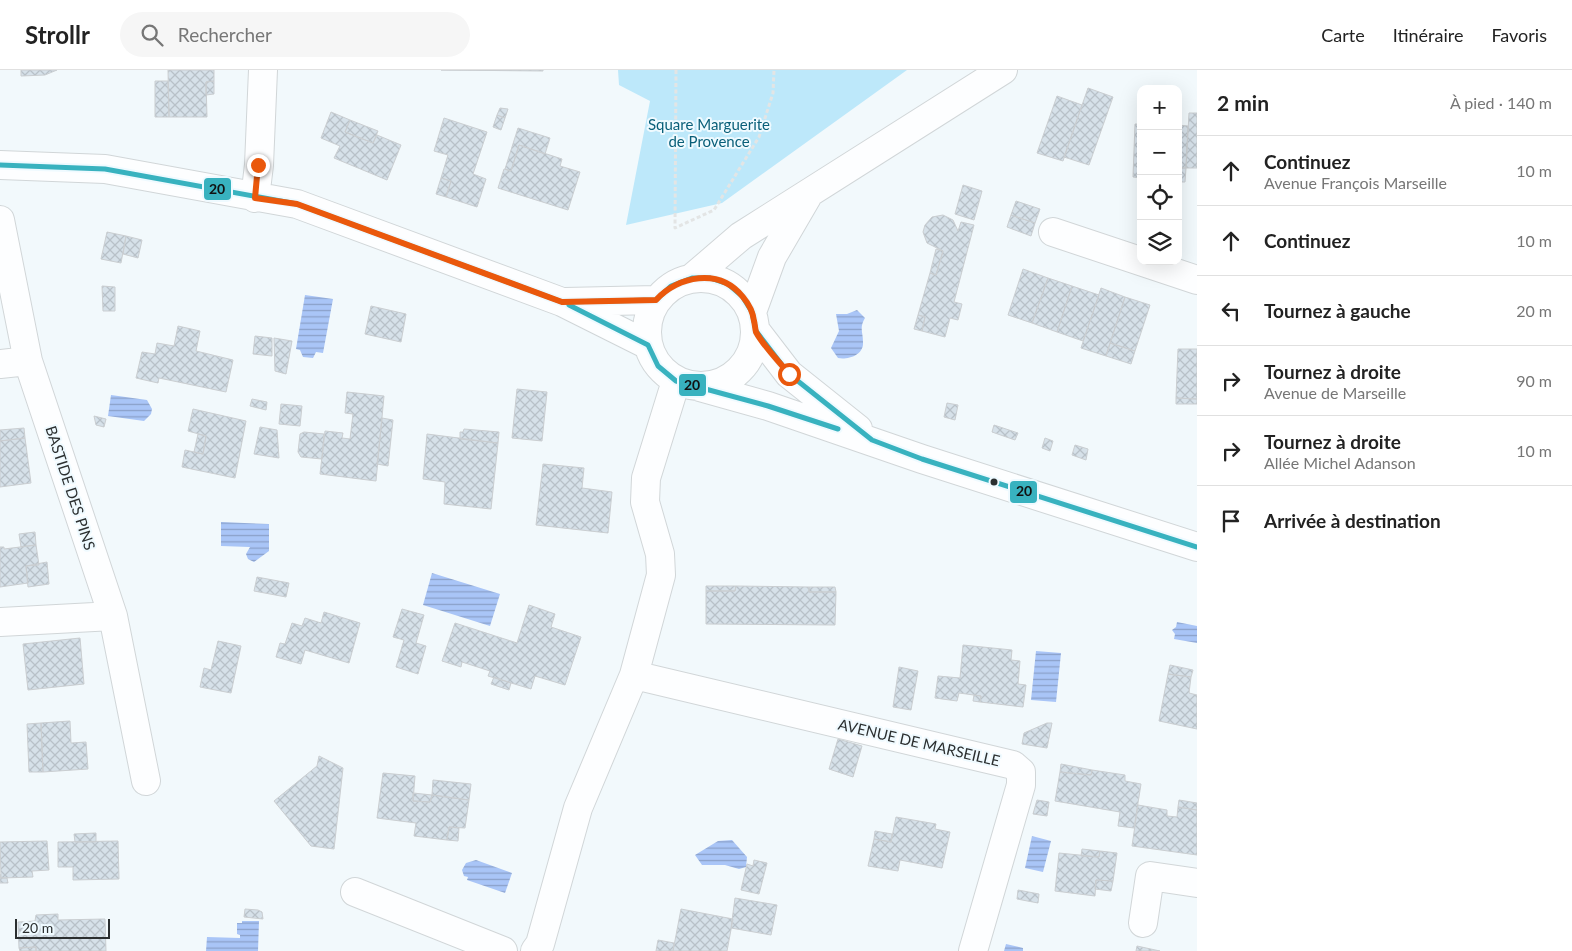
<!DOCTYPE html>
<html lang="fr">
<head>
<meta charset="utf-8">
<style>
	body { margin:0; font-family:Lato,sans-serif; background:#f6f6f6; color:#222 }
	.controls { position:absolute; right:15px; top:15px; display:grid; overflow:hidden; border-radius:10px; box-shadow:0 5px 20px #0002 }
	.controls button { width:45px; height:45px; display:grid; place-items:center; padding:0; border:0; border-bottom:1px solid #e0e0e0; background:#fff; color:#222; font:25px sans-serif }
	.scale { position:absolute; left:15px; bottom:12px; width:95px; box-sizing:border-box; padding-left:5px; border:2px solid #2b2f30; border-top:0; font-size:14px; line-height:18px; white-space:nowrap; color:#2b2f30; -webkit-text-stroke:4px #effaff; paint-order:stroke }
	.stop { position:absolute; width:15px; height:15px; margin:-11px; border:4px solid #ea580c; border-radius:50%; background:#fff }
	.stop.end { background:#ea580c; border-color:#fff; box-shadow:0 1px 5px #0008 }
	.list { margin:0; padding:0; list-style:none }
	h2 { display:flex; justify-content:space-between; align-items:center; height:65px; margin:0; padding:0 20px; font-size:21px }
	h2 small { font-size:16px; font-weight:400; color:#767676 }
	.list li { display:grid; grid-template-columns:32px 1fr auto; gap:15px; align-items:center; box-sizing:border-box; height:70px; padding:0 20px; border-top:1px solid #e0e0e0 }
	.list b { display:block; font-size:19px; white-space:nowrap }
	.list p { margin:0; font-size:16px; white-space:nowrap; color:#767676 }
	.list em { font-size:16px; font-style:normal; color:#767676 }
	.icon { flex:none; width:28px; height:28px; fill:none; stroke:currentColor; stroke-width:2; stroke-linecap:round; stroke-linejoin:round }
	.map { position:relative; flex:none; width:1197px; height:881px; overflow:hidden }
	header { display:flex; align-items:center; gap:30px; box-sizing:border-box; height:70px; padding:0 25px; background:#fff; border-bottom:1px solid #e0e0e0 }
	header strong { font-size:24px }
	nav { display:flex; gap:28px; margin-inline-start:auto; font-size:18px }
	.search { width:350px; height:45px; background:#f6f6f6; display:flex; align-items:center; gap:12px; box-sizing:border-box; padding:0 18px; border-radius:28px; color:#767676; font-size:19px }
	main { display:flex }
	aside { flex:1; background:#fff }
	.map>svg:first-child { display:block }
	.park { fill:#bde8fa }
	.water { fill:url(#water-rules) }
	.building { fill:url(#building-cross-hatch); stroke:#caced1 }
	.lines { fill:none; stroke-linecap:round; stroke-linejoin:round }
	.minor-casing { stroke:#d1d6d8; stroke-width:30 }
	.path { stroke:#e3e5e5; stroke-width:3; stroke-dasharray:4 2.5; stroke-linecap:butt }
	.minor { stroke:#fdfeff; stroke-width:28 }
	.bus-1-casing { stroke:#effaff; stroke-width:9 }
	.bus-1 { stroke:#38b2bf; stroke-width:5 }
	.route { stroke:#ea580c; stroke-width:6 }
	.bus-dot { fill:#2b2f30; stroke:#effaff; stroke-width:2 }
	.labels { text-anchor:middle; stroke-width:4; stroke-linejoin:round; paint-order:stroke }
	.park-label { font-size:15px; fill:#095f79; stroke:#effaff }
	.street-label { font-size:15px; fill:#2b2f30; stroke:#effaff }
	.line-badge { stroke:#effaff; stroke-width:2 }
	.pale-badge-label { font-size:14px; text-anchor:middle; font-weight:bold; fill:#111 }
</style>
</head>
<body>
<header>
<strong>Strollr</strong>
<div class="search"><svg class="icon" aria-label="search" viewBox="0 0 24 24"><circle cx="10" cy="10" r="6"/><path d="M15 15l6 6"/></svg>Rechercher</div>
<nav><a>Carte</a><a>Itinéraire</a><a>Favoris</a></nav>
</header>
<main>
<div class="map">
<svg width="1197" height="881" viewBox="0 0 1197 881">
	<defs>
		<pattern id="water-rules" width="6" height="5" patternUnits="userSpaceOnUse" patternTransform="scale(1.25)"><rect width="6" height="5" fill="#a9c5f7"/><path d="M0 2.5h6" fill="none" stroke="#8aa0c8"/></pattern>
		<pattern id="building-cross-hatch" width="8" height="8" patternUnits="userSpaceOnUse" patternTransform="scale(1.25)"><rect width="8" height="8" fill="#d6e1e9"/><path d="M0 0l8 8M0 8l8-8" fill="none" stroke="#b8c1c8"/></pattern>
	</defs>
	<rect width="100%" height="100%" fill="#f2f9fc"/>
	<!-- park -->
	<path class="park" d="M 618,0 L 907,0 L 722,133 L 626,155 L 650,31 L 619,15 Z"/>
	<!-- water -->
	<path class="water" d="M 305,225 L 333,229 L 323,283 L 316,282 L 313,288 L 303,287 L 300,280 L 296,279 Z
		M 857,240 L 865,248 C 859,258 863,262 863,272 C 864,285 848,290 838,288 L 831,278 L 839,261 L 836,244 L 847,244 Z
		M 111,325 L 147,330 L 152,339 L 151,344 L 144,351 L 108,346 Z
		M 221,452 L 269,454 L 269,481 L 254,492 L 248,489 L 246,484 L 250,477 L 221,476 Z
		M 432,503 L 500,524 L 490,556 L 423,535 Z
		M 1177,552 L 1197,556 L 1197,573 L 1174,569 L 1175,564 L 1172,560 L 1176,557 Z
		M 1036,581 L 1061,583 L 1056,632 L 1031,630 Z
		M 1032,766 L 1051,771 L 1043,802 L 1025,798 Z
		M 732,770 L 747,787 L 746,797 L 739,799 L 725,795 L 702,795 L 695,785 L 718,771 Z
		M 476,790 L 512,803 L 505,823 L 467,810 L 468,807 L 464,806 L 462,800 L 466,793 Z
		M 242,851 L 259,851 L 258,881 L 206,881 L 207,867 L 240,868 L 240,865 L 237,864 L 237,853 L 242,853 Z
		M 1006,874 L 1023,878 L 1023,881 L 1004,881 Z"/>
	<!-- building -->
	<path class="building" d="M 21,0 L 57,0 L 45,5 L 21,6 Z
		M 168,0 L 214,0 L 214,11 L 206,12 L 207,47 L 169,47 Z
		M 441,0 L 543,0 L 543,1 Z
		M 155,11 L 168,11 L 169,47 L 155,47 Z
		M 214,11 L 214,24 L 206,25 L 206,12 Z
		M 1088,18 L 1113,27 L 1089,95 L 1064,87 Z
		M 1057,26 L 1082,35 L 1063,91 L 1037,83 Z
		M 500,38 L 508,39 L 505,48 L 497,45 Z
		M 331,42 L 350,50 L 345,62 L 373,73 L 377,65 L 401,75 L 387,110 L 334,88 L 340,76 L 321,68 Z
		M 1189,43 L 1197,43 L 1197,98 L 1186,98 Z
		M 497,45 L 505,48 L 501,60 L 493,57 Z
		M 444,48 L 487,62 L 473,104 L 486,109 L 477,137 L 446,127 L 451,111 L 441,108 L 448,85 L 434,81 Z
		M 350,50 L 378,61 L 373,73 L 345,62 Z
		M 1135,54 L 1141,54 L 1141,108 L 1133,107 Z
		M 1178,55 L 1188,56 L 1186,98 L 1178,98 Z
		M 518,58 L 550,68 L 545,84 L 519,75 L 511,101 L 505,99 Z
		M 519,75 L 562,89 L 560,96 L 580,102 L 568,140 L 498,118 L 504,99 L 511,101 Z
		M 1178,98 L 1186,98 L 1185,112 L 1178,112 Z
		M 441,108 L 451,111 L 446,127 L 436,124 Z
		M 963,115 L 982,121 L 974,150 L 955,144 Z
		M 1016,131 L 1040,139 L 1035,153 L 1011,145 Z
		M 943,145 L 953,150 L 958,161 L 961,152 L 974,155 L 954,232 L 962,234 L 958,250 L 950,248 L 945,267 L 922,261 L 925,247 L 918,245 L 930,203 L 936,205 L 943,181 L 927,173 L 923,162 L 925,155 L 932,147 Z
		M 1011,145 L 1035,153 L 1031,166 L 1007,157 Z
		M 107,162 L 126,166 L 121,193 L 101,189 Z
		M 126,166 L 142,170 L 138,188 L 123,184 Z
		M 936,179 L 943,181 L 936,205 L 930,203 Z
		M 1023,199 L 1048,208 L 1032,253 L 1008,245 Z
		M 1048,208 L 1072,216 L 1057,262 L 1032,253 Z
		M 102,216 L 115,217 L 115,241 L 103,241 Z
		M 1072,216 L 1099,225 L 1083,271 L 1057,262 Z
		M 1101,218 L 1125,227 L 1106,286 L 1081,278 Z
		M 1125,227 L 1150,235 L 1135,281 L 1110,273 Z
		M 371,236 L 406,244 L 401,272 L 365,264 Z
		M 918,245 L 925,247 L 922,261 L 914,259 Z
		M 178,256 L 200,261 L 196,281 L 233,290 L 226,322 L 159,308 L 158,313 L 136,308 L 142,282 L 155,284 L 157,273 L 174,276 Z
		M 255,266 L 272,268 L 272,286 L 253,284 Z
		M 274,268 L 292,271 L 286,304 L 275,301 Z
		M 1110,273 L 1135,281 L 1131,294 L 1106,286 Z
		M 1178,279 L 1197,279 L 1197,329 L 1176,328 Z
		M 517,319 L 547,322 L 542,371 L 512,368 Z
		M 347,322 L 384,326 L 376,411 L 320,404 L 325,361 L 343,363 L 342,368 L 350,369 L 353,344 L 345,343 Z
		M 1176,328 L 1197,329 L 1197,334 L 1176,334 Z
		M 252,329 L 267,332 L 266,340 L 250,336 Z
		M 947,333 L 958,335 L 955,350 L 944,347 Z
		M 281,334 L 302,336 L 300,356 L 279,354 Z
		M 193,339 L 246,351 L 235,408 L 182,397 L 185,380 L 203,384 L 206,366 L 188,361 Z
		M 94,346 L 106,349 L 104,357 L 96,355 Z
		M 382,348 L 393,350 L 388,396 L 377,394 Z
		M 994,355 L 1018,363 L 1015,370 L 992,362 Z
		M 260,357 L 277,360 L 279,388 L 254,384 Z
		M 24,358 L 25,368 L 0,371 L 0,360 Z
		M 464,359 L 499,362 L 498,373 L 460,369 L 460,362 L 463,362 Z
		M 304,362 L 324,364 L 322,389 L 301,387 L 298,382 L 300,364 Z
		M 198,364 L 206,366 L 203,384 L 194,382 Z
		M 427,364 L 498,373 L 491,439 L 444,434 L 445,412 L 423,409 Z
		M 25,368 L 31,413 L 0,417 L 0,371 Z
		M 1045,368 L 1053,371 L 1050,381 L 1042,378 Z
		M 1075,375 L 1088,379 L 1086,390 L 1072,385 Z
		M 543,394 L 584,398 L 582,418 L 612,422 L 608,463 L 536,455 Z
		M 35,462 L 36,475 L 21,477 L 19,464 Z
		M 36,475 L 39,495 L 26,496 L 28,513 L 0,517 L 0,477 L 4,477 L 4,479 Z
		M 47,492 L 49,514 L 28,517 L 26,496 Z
		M 257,507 L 289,513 L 286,527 L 254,521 Z
		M 706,516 L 736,516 L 735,521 L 706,521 Z
		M 736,516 L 809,517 L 809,522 L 836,522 L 835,555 L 706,554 L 706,521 L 735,521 Z
		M 809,517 L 835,517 L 836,522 L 809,522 Z
		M 529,535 L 555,544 L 551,557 L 581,567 L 565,615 L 535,606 L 531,619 L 488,606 L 490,601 L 462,592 L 461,597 L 442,591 L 455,553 L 517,573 Z
		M 402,539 L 424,545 L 416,573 L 426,576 L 418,604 L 396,597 L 404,570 L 393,567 Z
		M 324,542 L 360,553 L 349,593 L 305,580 L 301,594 L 276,587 L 280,573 L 285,574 L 292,553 L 302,556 L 305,548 L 321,553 Z
		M 80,568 L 84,614 L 28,620 L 23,574 Z
		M 218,571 L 241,576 L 231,623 L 200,617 L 204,598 L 211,600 Z
		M 963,575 L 1012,580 L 1011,590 L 1020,591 L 1018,614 L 1026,615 L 1023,637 L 980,632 L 981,626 L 959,623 L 957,631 L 935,628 L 938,606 L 960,608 Z
		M 1170,595 L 1193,600 L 1191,607 L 1168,604 Z
		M 899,597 L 918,601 L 911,640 L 893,637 Z
		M 1168,604 L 1191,607 L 1189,623 L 1197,625 L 1197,659 L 1159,651 Z
		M 494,607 L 511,613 L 509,620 L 491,614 Z
		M 974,625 L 981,626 L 980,632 L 973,631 Z
		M 70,651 L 71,673 L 86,672 L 88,699 L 43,702 L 41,653 Z
		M 41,653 L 43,702 L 29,702 L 27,654 Z
		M 1047,653 L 1052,653 L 1047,678 L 1022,674 L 1024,663 Z
		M 838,669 L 862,676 L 853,707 L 829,699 Z
		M 319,686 L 343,698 L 334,779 L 311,776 L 274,731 L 317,696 Z
		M 1061,694 L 1092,700 L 1091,705 L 1060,702 Z
		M 1092,700 L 1125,705 L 1125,711 L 1141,714 L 1134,758 L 1118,756 L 1120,742 L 1055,731 L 1060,702 L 1091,705 Z
		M 383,703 L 415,706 L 413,731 L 430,732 L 432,725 L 469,730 L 465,758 L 449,757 L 447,770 L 414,766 L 416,753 L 377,748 Z
		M 433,710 L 471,714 L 469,730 L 432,725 Z
		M 413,723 L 432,725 L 430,732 L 413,731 Z
		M 1037,730 L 1049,732 L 1047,746 L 1033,744 Z
		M 1179,730 L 1197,733 L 1197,740 L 1178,737 Z
		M 1138,735 L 1167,740 L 1167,746 L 1177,747 L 1178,737 L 1197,740 L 1197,785 L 1132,776 Z
		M 896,747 L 936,754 L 935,759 L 950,762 L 942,798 L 900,790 L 898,801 L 868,796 L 874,769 L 891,772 Z
		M 449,757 L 459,758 L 458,771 L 447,770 Z
		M 875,761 L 892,764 L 891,772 L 874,769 Z
		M 96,763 L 96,772 L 75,772 L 74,764 Z
		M 47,771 L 49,800 L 32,801 L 33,807 L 1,808 L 0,772 Z
		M 118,771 L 119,809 L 73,810 L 73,797 L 58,797 L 58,772 Z
		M 1082,779 L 1100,781 L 1099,787 L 1081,786 Z
		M 1100,781 L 1117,783 L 1113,811 L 1096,810 L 1095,826 L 1055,821 L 1059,783 L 1099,787 Z
		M 754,790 L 767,793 L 759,824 L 741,820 L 747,794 L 753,796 Z
		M 0,804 L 1,808 L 7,808 L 8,813 L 0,813 Z
		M 1096,810 L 1113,811 L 1111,821 L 1095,819 Z
		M 1018,820 L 1039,824 L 1038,833 L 1017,829 Z
		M 735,828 L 777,835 L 771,865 L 731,858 Z
		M 245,839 L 258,840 L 262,842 L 263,849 L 244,847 Z
		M 681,839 L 733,849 L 727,881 L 673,881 Z
		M 58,844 L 58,850 L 105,849 L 106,881 L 36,881 L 36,877 L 19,878 L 18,852 L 35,851 L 36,845 Z
		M 658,870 L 674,873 L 673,881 L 656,881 Z
		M 1137,876 L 1160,881 L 1136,881 Z
		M 36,877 L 36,881 L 20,881 L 19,878 Z"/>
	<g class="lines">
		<defs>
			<path id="minor" d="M 0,95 L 105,99 L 297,134 L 562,232 L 648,275
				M 255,128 L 259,95 L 263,0
				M 0,150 L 28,291 L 113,546 L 146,711
				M 1053,162 L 1197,210
				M647 262a54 54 0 1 1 108 0a54 54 0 1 1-108 0Z
				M 692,208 L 741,166 L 1003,0
				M 565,232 L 656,230
				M 752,242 L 772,187 L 807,127
				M 756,261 L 789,304 L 858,359
				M 0,294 L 28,291
				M 700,317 L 768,336 L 922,389 L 1197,477
				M 0,552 L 113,546
				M 634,605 L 1013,695 L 1021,702 L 1021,715 L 973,881
				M 355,822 L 503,881
				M 1143,853 L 1150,806 L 1197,813
				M 535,881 L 540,874 L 578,738 L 634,605 L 661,505 L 660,484 L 645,432 L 646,408 L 676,311"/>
		</defs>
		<!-- minor casing -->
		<use href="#minor" class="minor-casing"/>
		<!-- path -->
		<path class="path" d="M 676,0 L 675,158 L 714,140 L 759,67 L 773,23 L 774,0"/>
		<!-- minor -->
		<use href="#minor" class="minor"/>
		<defs>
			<path id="bus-1" d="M 0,95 L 105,99 L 297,134 L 562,232 L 656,230 L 671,216 L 692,208 L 710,208 L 728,214 L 742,226 L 752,242 L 756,261 L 789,304 L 872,370 L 922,389 L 1197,477
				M 569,235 L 648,275 L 658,296 L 676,311 L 768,336 L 838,359"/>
		</defs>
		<!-- bus-1 casing -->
		<use href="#bus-1" class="bus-1-casing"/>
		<!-- bus-1 -->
		<use href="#bus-1" class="bus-1"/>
	</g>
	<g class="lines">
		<!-- route -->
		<path class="route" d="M 258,95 L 255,128 L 297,134 L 562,232 L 656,230 C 678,206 719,197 743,227 C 748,233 753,242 754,251 C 755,254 755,259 756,262 C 764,277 779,291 789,304"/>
	</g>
	<!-- markers -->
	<circle class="bus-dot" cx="994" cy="412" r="4.5"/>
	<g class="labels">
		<!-- park labels -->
		<g class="park-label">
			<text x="709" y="60">Square Marguerite<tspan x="709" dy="17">de Provence</tspan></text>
		</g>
		<!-- street labels -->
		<g class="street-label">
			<text transform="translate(70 418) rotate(72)" y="5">BASTIDE DES PINS</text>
			<text transform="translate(919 673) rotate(13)" y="5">AVENUE DE MARSEILLE</text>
		</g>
	</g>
	<g class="line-badge">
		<rect x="203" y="107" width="29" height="24" rx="5" fill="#38b2bf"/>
		<rect x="678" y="303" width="29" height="24" rx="5" fill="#38b2bf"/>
		<rect x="1009" y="410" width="29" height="24" rx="5" fill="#38b2bf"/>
	</g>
	<g class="pale-badge-label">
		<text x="217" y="124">20</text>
		<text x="692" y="320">20</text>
		<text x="1024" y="426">20</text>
	</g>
</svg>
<div class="controls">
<button>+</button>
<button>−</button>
<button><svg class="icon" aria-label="locate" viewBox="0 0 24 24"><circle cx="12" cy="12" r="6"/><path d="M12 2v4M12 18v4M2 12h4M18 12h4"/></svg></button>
<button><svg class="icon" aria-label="layers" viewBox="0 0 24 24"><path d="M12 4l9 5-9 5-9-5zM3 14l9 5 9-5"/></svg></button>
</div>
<div class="scale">20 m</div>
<div class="stop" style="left:789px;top:304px"></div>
<div class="stop end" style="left:258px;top:95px"></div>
</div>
<aside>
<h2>2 min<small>À pied · 140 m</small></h2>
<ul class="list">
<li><svg class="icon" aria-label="ahead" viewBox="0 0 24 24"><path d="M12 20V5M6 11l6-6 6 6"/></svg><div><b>Continuez</b><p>Avenue François Marseille</p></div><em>10 m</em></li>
<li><svg class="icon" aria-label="ahead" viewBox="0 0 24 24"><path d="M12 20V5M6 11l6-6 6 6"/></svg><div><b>Continuez</b></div><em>10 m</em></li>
<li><svg class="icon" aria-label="left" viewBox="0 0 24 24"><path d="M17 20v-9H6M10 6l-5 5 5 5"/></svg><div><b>Tournez à gauche</b></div><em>20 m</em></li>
<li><svg class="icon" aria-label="right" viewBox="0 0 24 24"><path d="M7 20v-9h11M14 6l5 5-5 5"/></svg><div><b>Tournez à droite</b><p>Avenue de Marseille</p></div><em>90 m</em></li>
<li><svg class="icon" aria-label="right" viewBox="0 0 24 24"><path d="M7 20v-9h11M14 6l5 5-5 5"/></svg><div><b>Tournez à droite</b><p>Allée Michel Adanson</p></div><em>10 m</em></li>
<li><svg class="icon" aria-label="arrive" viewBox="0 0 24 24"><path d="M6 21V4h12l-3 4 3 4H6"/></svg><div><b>Arrivée à destination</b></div></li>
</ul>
</aside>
</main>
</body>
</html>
